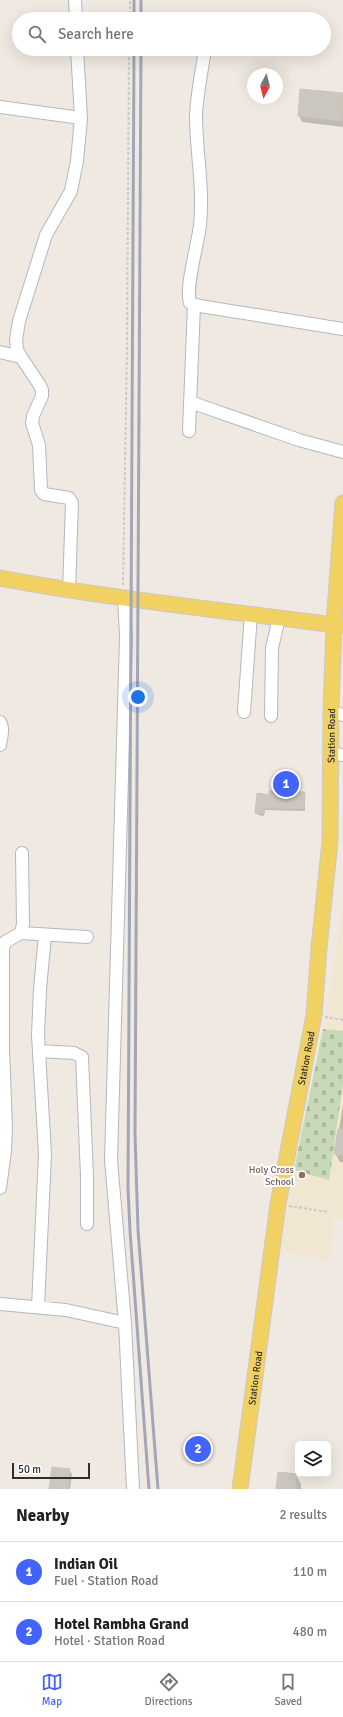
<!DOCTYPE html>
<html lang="en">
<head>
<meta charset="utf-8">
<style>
	body { margin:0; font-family:Signika,sans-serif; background:#f2f2f2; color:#202124 }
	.controls { position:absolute; right:12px; bottom:12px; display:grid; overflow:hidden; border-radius:6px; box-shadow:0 4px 16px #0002 }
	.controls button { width:36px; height:36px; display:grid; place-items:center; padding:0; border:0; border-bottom:1px solid #e0e0e0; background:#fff; color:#202124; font:20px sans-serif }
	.compass { position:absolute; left:247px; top:68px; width:36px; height:36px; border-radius:50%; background:#fff; box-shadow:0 4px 16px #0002; rotate:187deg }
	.scale { position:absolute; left:12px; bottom:10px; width:78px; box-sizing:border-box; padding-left:4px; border:2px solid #2e2e2e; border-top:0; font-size:11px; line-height:14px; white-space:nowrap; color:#2e2e2e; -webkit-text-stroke:3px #fff; paint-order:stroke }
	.you { position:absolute; left:138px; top:697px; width:14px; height:14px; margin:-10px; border:3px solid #fff; border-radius:50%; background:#1a73e8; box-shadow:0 0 0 6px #1a73e833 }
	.badge { display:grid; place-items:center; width:26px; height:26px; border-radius:50%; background:#4264fb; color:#fff; font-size:13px; font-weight:700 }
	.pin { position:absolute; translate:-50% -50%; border:2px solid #fff; box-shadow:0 1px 4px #0006 }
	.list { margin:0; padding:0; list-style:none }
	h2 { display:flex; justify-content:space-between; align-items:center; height:52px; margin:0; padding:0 16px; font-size:17px }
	h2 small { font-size:13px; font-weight:400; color:#757577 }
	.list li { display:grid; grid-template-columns:26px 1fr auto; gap:12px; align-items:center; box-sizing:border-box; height:60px; padding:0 16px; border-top:1px solid #e0e0e0 }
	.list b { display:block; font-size:15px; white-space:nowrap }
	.list p { margin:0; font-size:13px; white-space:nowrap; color:#757577 }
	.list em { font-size:13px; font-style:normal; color:#757577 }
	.icon { flex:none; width:22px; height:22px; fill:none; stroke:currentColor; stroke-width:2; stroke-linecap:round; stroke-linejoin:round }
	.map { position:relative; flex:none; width:343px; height:1489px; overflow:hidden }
	.search { position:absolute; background:#fff; box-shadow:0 4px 16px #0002; left:12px; right:12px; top:12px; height:44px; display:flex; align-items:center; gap:10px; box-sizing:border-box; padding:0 14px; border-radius:22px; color:#757577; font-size:15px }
	.sheet { height:172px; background:#fff }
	nav { display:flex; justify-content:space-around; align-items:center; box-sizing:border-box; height:56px; border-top:1px solid #e0e0e0; background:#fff; font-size:11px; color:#757577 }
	nav a { display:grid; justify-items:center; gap:2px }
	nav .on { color:#4264fb }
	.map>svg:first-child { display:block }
	.education { fill:#f0e6d1 }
	.cemetery { fill:url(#cemetery-stones) }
	.shadow { fill:#0003 }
	.building { fill:#cbc7bf; stroke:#cbc5ba }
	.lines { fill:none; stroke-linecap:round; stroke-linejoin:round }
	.minor-casing { stroke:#b4b7c1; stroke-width:14 }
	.major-casing { stroke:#c9c9c9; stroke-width:17 }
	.path { stroke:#c9c9c9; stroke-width:2; stroke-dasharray:3 2; stroke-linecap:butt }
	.minor { stroke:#fff; stroke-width:12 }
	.major { stroke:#f2d163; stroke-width:15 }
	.rail { stroke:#a3a6b8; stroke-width:3 }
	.education-dot { fill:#8d6e63; stroke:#fff; stroke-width:1.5 }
	.labels { text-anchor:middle; stroke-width:4; stroke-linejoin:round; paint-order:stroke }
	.street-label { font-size:10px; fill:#2e2e2e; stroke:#fff }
	.education-label { font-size:10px; fill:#785e54; stroke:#fff; text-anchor:end }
</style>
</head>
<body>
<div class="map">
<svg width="343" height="1489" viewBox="0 0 343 1489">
	<defs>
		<pattern id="cemetery-stones" width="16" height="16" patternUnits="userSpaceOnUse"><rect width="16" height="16" fill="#c8d9b8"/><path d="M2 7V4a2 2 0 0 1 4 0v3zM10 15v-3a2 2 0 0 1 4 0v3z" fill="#acbb9e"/></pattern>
	</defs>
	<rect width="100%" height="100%" fill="#efe9e1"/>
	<!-- education -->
	<path class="education" d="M 343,906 L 343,1031 L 323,1029 Z
		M 343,1084 L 343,1220 L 333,1218 L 329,1261 L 282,1250 L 285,1205 L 294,1170 L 329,1179 Z"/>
	<!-- cemetery -->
	<path class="cemetery" d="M 323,1029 L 343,1031 L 343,1084 L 329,1180 L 294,1170 Z"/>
	<!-- shadow -->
	<path class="shadow" d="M 301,90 L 343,94 L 343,127 L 302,122 L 299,116 Z
		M 304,793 L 305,795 L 305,811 L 265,810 L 264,816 L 258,815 L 256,813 L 270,796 Z
		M 343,1105 L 343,1162 L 340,1162 L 335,1153 Z
		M 69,1470 L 72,1474 L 70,1489 L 50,1489 Z
		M 296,1475 L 301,1484 L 301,1489 L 277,1489 Z"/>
	<!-- building -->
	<path class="building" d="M 300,89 L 343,93 L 342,121 L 298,116 Z
		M 269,791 L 305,792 L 304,809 L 264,808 L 264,814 L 255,813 L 257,793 L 269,795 Z
		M 338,1129 L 343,1129 L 343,1155 L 334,1154 Z
		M 52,1467 L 70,1469 L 68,1489 L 49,1489 Z
		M 278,1472 L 297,1474 L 295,1489 L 276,1489 Z"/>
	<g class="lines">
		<defs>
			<path id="minor" d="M 75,0 L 76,19
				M 205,49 C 202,71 197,93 196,115 C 196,152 204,188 200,225 C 198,244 185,287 190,303 L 200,306 L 343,329
				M 0,107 L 81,118
				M 0,352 L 21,357
				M 190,402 L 299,440 L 343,452
				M 189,431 L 194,305
				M 69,591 L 72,503 L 69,498 L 44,494 L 41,490 L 39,445 L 32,423 L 33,416 L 42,396 L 42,390 L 39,384 L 21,357 L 17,350 L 16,340 L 19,321 L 46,235 L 71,191 L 77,161 L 81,118 L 77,49
				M 124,598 L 126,637 L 111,1160 L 125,1323 L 133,1489
				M 244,712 L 251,614
				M 331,712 L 343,715
				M 271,716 L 272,648 L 279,618
				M 0,722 C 4,728 1,738 0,745
				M 330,753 L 343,755
				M 21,933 L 87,937
				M 39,1051 L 74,1053 L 82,1057 L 87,1176 L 87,1224
				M 0,1188 L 5,1151 L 6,1127 L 3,1050 L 3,949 L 5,942 L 21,933 L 23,924 L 22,853
				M 0,1304 L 66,1310 L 125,1323
				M 38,1307 L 45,1154 L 38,1035 L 40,989 L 45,935"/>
			<g id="major">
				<path d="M 0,578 C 113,599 228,611 343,626"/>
				<path id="s1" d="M 240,1489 L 278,1204 L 314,1015 L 319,948 L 330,841 L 331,712 L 334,625 L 343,503"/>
			</g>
		</defs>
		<!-- minor casing -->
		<use href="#minor" class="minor-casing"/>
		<!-- major casing -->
		<use href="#major" class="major-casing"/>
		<!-- path -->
		<path class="path" d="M 130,19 L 130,0
			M 123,585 L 127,347 L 129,49
			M 325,1017 L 343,1020
			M 289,1206 L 328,1212"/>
		<!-- minor -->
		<use href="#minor" class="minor"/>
		<!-- major -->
		<use href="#major" class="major"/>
		<!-- rail -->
		<path class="rail" d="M 134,19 L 134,0
			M 141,19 L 141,0
			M 134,49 L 128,1188 L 130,1231 L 149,1489
			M 141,49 L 135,1134 L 138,1230 L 158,1489"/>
	</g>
	<!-- markers -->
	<circle class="education-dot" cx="302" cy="1175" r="4"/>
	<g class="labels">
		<!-- street labels -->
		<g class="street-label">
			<text dy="4" stroke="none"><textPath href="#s1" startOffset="760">Station Road</textPath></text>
			<text dy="4" stroke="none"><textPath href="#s1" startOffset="436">Station Road</textPath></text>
			<text dy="4" stroke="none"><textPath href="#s1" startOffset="112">Station Road</textPath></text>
		</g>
		<!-- education labels -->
		<g class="education-label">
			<text x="294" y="1173">Holy Cross<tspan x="294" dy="12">School</tspan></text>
		</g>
	</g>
</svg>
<div class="controls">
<button><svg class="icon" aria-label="layers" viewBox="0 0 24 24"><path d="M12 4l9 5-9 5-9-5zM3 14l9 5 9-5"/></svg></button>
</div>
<svg class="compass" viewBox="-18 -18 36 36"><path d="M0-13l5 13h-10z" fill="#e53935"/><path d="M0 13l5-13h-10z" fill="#757577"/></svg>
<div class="scale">50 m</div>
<div class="you"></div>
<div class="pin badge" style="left:286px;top:784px">1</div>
<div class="pin badge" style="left:198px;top:1449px">2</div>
<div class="search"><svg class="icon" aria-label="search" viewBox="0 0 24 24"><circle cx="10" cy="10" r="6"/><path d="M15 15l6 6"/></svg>Search here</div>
</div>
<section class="sheet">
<h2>Nearby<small>2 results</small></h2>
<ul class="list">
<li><span class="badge">1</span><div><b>Indian Oil</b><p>Fuel · Station Road</p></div><em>110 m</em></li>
<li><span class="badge">2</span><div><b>Hotel Rambha Grand</b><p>Hotel · Station Road</p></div><em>480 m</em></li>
</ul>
</section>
<nav>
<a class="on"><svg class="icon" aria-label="map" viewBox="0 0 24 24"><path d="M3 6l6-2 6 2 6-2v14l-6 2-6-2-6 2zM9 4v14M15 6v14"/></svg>Map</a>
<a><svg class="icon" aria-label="directions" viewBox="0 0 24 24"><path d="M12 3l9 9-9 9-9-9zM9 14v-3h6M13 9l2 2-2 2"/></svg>Directions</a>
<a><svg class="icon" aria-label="saved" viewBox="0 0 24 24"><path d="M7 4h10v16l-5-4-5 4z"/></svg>Saved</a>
</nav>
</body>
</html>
